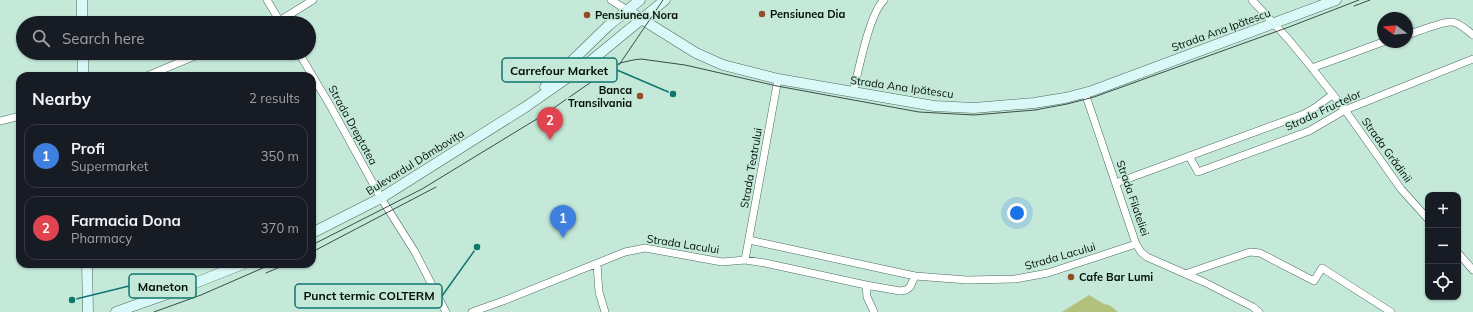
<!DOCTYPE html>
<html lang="en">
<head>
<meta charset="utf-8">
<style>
	body { margin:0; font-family:Mulish,sans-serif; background:#20242c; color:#f1f3f6 }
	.controls { position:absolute; right:12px; bottom:12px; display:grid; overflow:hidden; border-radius:8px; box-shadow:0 1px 3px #0004 }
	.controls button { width:36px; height:36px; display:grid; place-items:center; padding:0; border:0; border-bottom:1px solid #363941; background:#171b24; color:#f1f3f6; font:20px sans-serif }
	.compass { position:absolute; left:1377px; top:12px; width:36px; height:36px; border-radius:50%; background:#171b24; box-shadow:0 1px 3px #0004; rotate:286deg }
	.you { position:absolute; left:1017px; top:213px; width:14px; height:14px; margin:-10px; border:3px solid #fff; border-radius:50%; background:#1a73e8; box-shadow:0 0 0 6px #1a73e833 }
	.badge { display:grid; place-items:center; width:26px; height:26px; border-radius:50%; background:#ea580c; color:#fff; font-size:13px; font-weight:700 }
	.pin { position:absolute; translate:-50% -33px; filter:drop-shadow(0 1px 2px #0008) }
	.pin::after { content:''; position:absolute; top:21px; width:14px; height:12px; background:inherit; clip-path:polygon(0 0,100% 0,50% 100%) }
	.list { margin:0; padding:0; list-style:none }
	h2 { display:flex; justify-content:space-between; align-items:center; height:52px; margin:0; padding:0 16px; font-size:17px }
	h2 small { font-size:13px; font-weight:400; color:#9ea1a6 }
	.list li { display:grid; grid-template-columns:26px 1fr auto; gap:12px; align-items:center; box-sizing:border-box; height:64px; margin:0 8px 8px; padding:0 8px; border:1px solid #363941; border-radius:12px }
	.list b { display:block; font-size:15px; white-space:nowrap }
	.list p { margin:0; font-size:13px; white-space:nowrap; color:#9ea1a6 }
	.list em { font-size:13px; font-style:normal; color:#9ea1a6 }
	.icon { flex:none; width:22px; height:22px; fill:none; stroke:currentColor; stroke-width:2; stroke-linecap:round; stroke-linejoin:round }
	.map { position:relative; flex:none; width:1473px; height:312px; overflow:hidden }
	.search { position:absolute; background:#171b24; box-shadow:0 1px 3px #0004; left:16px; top:16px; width:300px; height:44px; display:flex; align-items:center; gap:10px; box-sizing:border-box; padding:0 14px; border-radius:22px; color:#9ea1a6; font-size:15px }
	.panel { position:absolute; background:#171b24; box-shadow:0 1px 3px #0004; left:16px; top:72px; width:300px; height:196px; border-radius:12px }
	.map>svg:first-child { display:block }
	.green { fill:#b1c17c }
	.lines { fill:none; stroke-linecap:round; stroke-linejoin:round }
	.street-casing { stroke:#4b6b5e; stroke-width:8 }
	.secondary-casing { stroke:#4b6b5e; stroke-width:11 }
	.street { stroke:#fff; stroke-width:7 }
	.secondary { stroke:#daf8f7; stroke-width:10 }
	.tram { stroke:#3a4d45; stroke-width:1 }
	.poi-dot { fill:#934d25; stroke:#c5e9d9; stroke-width:1.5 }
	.labels { text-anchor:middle; stroke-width:3; stroke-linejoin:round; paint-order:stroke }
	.poi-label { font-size:11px; font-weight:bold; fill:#04100b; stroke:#c5e9d9; text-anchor:start }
	.street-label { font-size:11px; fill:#04100b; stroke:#c5e9d9 }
	.leader { fill:none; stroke:#0f766e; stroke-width:1.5 }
	.callout-dot { fill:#0f766e; stroke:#c5e9d9; stroke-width:1.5 }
	.callout { fill:#c5e9d9; stroke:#0f766e; stroke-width:1.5 }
	.callout-label { font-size:12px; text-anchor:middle; font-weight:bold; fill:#04100b }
</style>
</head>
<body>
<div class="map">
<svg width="1473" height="312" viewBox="0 0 1473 312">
	<rect width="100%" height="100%" fill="#c5e9d9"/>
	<!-- green -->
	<path class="green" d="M 1089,295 L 1104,304 L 1109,305 L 1118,312 L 1062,312 Z"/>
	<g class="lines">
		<defs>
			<path id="street" d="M 267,0 L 281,23
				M 611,0 L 627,10
				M 1252,0 L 1289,40 L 1312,68 L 1345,110 L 1401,189 L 1428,219
				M 276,23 L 313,0
				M 1407,35 C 1417,32 1443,21 1452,22 C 1460,23 1468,31 1473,35
				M 299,53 L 331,107 L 381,198 L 415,252 L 446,312
				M 1312,68 L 1383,42
				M 147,76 L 202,53
				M 853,92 C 859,70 869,14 884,0
				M 1085,93 L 1136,244 L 1141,252 L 1147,257 L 1204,282 L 1253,307 L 1259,312
				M 0,121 L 20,116
				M 1189,156 L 1198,172 L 1309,131 L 1345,110 L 1473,59
				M 1116,183 L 1304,114 L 1316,107 L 1332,95
				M 749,240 L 915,276 L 967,280 L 1015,279 L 1048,273 L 1136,244
				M 1458,253 L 1473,270
				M 745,260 L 778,79
				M 597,264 L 599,292 L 605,312
				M 1185,274 L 1250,252 L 1260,253 L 1314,281 L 1322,268 L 1391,312
				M 866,285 L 867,297 L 874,312
				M 472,312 L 503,301 L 625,252 L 645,248 L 722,262 L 745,260 L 765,263 L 866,285 L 900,291 L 906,290 L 910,287 L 915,276"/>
			<path id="secondary" d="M 82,0 L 82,23
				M 627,10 L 696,53 L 723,65 L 778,79 L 934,106 L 974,108 L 1034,103 L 1065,98 L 1092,91 L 1336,0
				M 83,53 L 83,76
				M 545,87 L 609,25 L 640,0
				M 312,233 L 381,198 L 527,106 L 587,64 L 665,0
				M 87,264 L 88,312
				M 116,312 L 170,293 L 243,264"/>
		</defs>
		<!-- street casing -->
		<use href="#street" class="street-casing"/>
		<!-- secondary casing -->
		<use href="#secondary" class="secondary-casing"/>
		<!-- street -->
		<use href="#street" class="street"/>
		<!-- secondary -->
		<use href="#secondary" class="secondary"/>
		<!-- tram -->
		<path class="tram" d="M 1354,6 L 1370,0
			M 619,65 L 663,0
			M 312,245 L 422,189 L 545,114 L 610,69 L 620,63 L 633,60 L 641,59 L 685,65 L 777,86 L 919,112 L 974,115 L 1035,110 L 1067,104 L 1094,97 L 1289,27 L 1359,0
			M 312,252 L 436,187
			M 266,273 L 287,264
			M 154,312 L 201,295 L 272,264"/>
	</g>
	<!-- markers -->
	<g class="poi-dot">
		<circle cx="762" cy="14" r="4"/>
		<circle cx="587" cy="15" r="4"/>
		<circle cx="640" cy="96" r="4"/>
		<circle cx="1071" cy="277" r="4"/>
	</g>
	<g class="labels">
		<!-- poi labels -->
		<g class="poi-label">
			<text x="770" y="18">Pensiunea Dia</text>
			<text x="595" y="19">Pensiunea Nora</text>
			<text x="632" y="94" text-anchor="end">Banca<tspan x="632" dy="13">Transilvania</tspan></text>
			<text x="1079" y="281">Cafe Bar Lumi</text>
		</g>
		<!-- street labels -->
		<g class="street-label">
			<text transform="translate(1221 30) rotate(-20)" y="4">Strada Ana Ipătescu</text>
			<text transform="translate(902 87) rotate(8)" y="4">Strada Ana Ipătescu</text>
			<text transform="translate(1323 110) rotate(-25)" y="4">Strada Fructelor</text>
			<text transform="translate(353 125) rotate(61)" y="4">Strada Dreptatea</text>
			<text transform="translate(1387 150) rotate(54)" y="4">Strada Grădinii</text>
			<text transform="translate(415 162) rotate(-32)" y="4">Bulevardul Dâmbovița</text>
			<text transform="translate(751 168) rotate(-80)" y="4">Strada Teatrului</text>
			<text transform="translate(1133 198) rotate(71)" y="4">Strada Filateliei</text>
			<text transform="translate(683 244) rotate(9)" y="4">Strada Lacului</text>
			<text transform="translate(1060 256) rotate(-16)" y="4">Strada Lacului</text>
		</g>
	</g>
	<!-- callouts -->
	<path class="leader" d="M673 94L617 70M72 300L129 286M477 247L442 296"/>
	<g class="callout-dot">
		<circle cx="673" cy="94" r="4"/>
		<circle cx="72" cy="300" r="4"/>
		<circle cx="477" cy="247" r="4"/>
	</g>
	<g class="callout">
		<rect x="502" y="58" width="115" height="24" rx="4"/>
		<rect x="129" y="274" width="67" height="24" rx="4"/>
		<rect x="295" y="284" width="147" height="24" rx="4"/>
	</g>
	<g class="callout-label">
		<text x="559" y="75">Carrefour Market</text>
		<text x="163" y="291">Maneton</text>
		<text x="369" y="300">Punct termic COLTERM</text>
	</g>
</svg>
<div class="controls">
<button>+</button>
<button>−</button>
<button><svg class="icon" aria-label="locate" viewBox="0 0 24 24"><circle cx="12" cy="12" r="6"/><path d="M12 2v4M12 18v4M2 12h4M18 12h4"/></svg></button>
</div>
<svg class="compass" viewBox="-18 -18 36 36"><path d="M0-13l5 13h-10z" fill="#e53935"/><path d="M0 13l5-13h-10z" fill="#9ea1a6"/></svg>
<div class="you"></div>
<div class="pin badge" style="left:563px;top:238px;background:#3f7fe0">1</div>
<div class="pin badge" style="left:550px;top:140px;background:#e0444e">2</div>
<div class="search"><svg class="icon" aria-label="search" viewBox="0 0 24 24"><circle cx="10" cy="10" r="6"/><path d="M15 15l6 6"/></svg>Search here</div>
<section class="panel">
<h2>Nearby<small>2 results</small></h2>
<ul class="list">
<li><span class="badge" style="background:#3f7fe0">1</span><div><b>Profi</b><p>Supermarket</p></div><em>350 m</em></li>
<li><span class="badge" style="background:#e0444e">2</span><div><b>Farmacia Dona</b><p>Pharmacy</p></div><em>370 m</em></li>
</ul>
</section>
</div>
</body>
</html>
